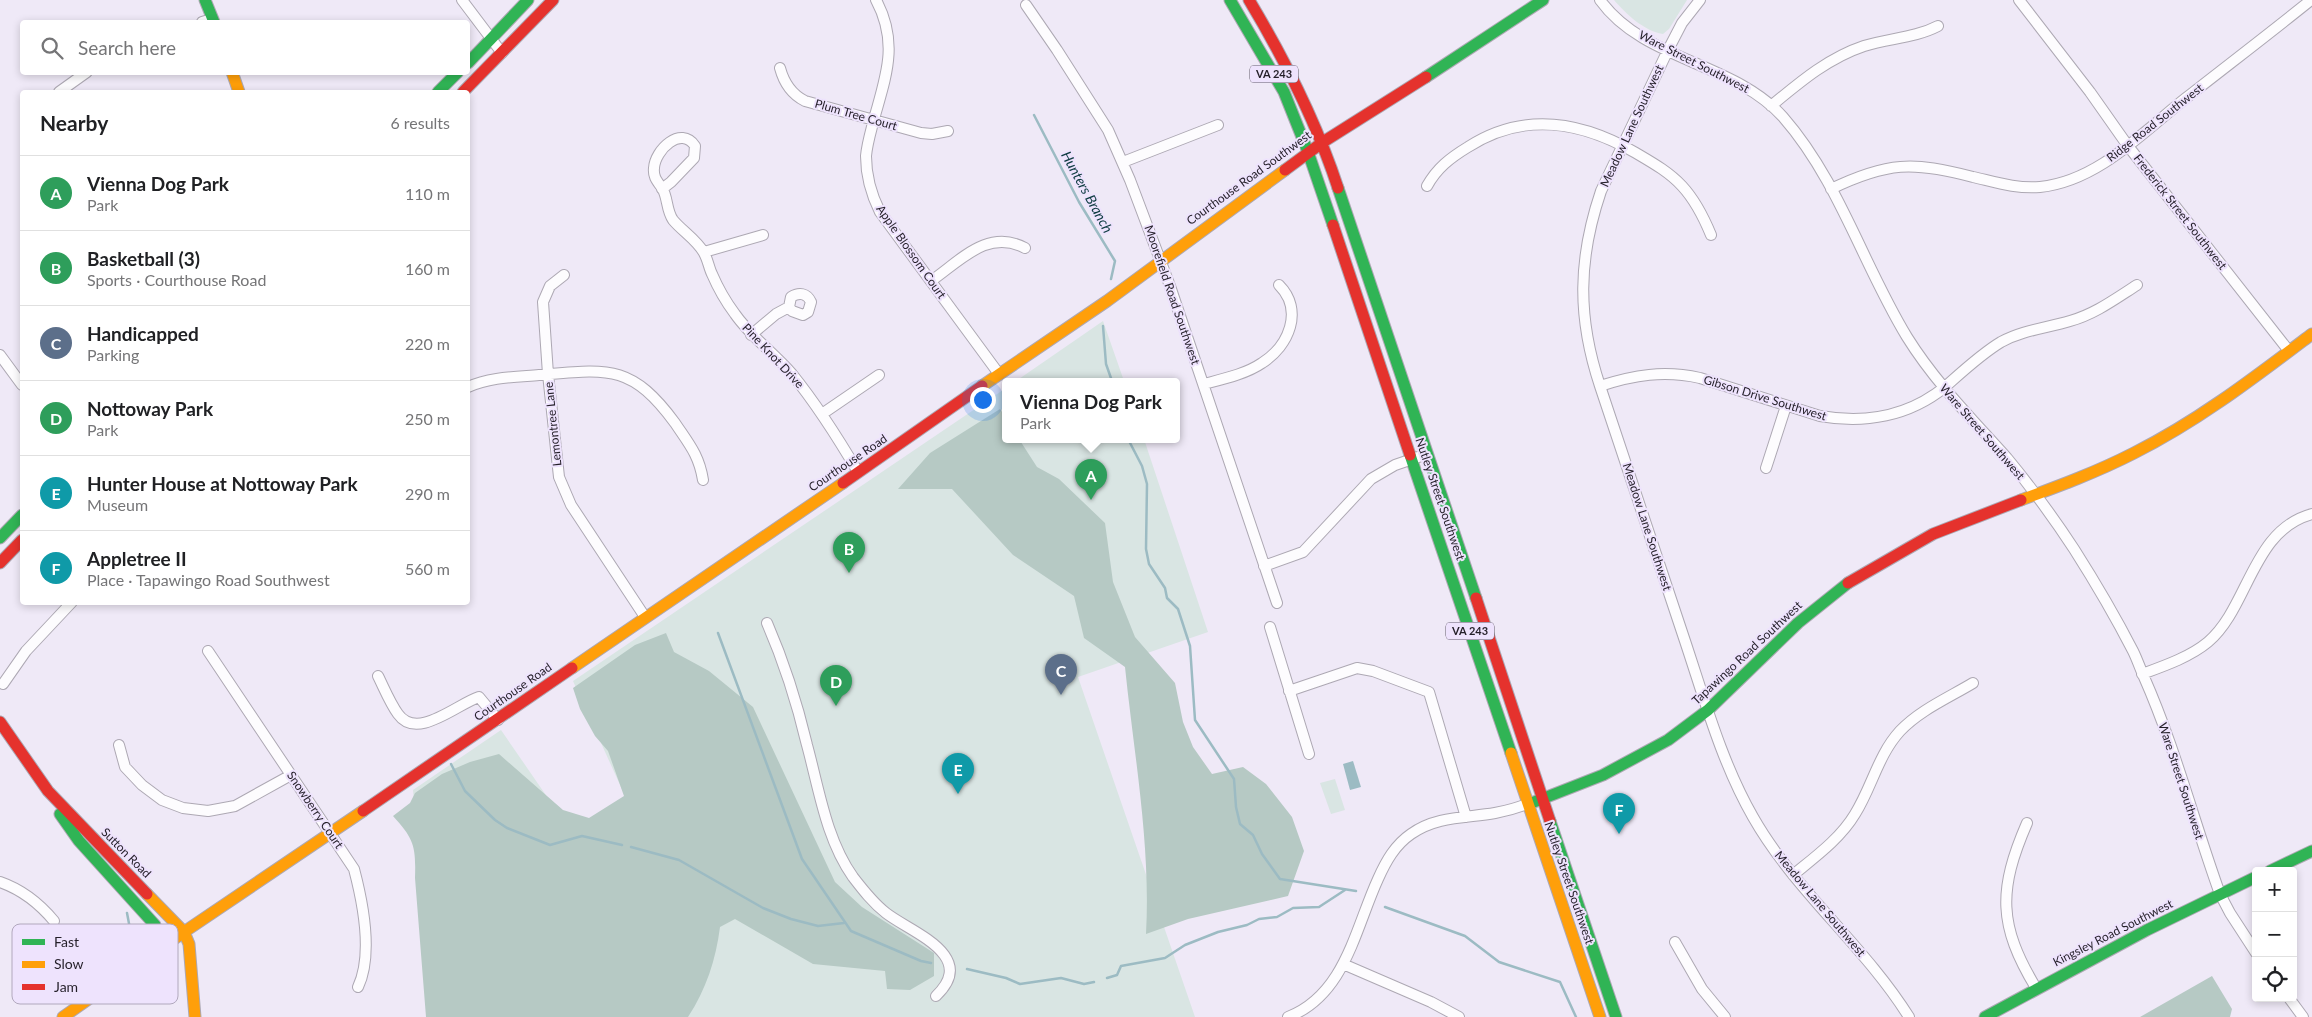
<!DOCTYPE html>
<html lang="en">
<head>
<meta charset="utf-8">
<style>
	body { margin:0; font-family:Lato,sans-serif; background:#f2f2f2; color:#202124 }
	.controls { position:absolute; right:15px; bottom:15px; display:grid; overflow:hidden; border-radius:5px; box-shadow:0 2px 8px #0003 }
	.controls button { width:45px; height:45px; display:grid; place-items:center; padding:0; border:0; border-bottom:1px solid #e0e0e0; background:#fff; color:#202124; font:25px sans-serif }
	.you { position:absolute; left:982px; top:399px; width:18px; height:18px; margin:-12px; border:4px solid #fff; border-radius:50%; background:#1a73e8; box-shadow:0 0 0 8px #1a73e833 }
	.badge { display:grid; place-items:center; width:32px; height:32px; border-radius:50%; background:#6b6671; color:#fff; font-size:16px; font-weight:700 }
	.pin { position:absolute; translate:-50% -41px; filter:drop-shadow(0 1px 2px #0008) }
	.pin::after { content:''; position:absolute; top:26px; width:18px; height:15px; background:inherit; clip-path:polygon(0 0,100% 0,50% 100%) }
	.popup { position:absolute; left:1002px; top:378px; width:178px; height:65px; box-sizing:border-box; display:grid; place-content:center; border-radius:5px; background:#fff; filter:drop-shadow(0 1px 4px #0005); font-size:16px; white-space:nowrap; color:#757577 }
	.popup b { font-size:19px; color:#202124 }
	.popup::after { content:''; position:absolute; left:50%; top:100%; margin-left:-10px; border:10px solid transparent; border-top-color:#fff }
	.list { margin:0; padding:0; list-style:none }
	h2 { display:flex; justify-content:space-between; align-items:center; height:65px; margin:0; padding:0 20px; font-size:21px }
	h2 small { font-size:16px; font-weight:400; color:#757577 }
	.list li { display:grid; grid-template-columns:32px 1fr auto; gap:15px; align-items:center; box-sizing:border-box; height:75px; padding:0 20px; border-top:1px solid #e0e0e0 }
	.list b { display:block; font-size:19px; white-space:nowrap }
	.list p { margin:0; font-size:16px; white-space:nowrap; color:#757577 }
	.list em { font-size:16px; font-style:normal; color:#757577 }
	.icon { flex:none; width:28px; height:28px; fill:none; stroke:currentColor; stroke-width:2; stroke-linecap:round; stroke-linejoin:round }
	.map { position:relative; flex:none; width:2312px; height:1017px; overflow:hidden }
	.search { position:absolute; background:#fff; box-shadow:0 2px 8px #0003; left:20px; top:20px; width:450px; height:55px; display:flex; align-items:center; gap:12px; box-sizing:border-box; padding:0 18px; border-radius:5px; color:#757577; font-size:19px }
	.panel { position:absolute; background:#fff; box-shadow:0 2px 8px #0003; left:20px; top:90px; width:450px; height:515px; border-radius:5px }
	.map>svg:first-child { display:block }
	.green { fill:#d9e5e3 }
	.forest { fill:#b6c9c4 }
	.water { fill:#9cbbc3 }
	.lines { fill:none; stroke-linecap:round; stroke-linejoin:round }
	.stream { stroke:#9cbbc3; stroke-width:2.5 }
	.street-casing { stroke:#ada8b3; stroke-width:12 }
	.fast-casing { stroke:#ada8b3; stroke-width:13 }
	.slow-casing { stroke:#ada8b3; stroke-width:13 }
	.jam-casing { stroke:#ada8b3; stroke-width:13 }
	.street { stroke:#fdfcfe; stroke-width:10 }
	.fast { stroke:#30b455; stroke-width:11 }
	.slow { stroke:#ff9f0a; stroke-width:11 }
	.jam { stroke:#e5322d; stroke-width:11 }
	.labels { text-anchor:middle; stroke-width:4; stroke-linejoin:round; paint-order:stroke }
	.shield { fill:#eee3fd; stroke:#615a69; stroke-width:1 }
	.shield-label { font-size:11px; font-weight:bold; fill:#241f29 }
	.street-label { font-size:12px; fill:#241f29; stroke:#eee3fd }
	.water-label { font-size:14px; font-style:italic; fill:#0c3a3f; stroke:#eee3fd }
	.key { fill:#eee3fd; stroke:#b1a8bd; stroke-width:1 }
	.key-label { font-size:14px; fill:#241f29 }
</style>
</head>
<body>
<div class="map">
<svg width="2312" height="1017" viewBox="0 0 2312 1017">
	<rect width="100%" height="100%" fill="#efe9f7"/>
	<!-- green -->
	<path class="green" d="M 1614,0 L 1687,0 L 1669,29 L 1663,34 C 1644,31 1626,14 1614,0 Z
		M 1103,321 L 1124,381 L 1016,381 Z
		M 1006,388 L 1006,439 L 1144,439 L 1208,632 L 1078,677 L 1195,1017 L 433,1017 L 413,790 L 501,730 L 572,833 L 625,796 L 573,681 Z
		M 1335,779 L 1345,810 L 1331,814 L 1320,783 Z"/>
	<!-- forest -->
	<path class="forest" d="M 1000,409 L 1006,418 L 1006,439 L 1019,439 L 1037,467 L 1059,479 L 1105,523 L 1113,582 L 1135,637 L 1175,683 L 1183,722 L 1193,747 L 1212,774 L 1243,767 L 1266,784 L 1292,817 L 1304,851 L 1288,896 L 1188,919 L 1146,934 C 1151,845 1134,755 1125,667 L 1084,638 L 1074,596 L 1013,555 L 952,489 L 898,489 L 930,453 Z
		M 666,633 L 674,652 L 709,671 L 753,707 L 835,882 L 862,907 L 934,953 L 934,976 L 910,990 L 887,989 L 885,971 L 813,964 L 735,919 L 720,927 C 716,959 706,990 688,1017 L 426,1017 L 415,878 C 416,846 414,839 393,816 L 410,803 L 415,793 L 442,774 L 470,762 L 499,754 L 563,810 L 589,818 L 624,796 L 608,751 L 595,736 L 580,709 L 573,688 L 635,645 Z
		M 2212,976 L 2232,1009 L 2230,1017 L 2140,1017 Z"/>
	<!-- water -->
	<path class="water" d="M 1353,761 L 1361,787 L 1350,790 L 1343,764 Z"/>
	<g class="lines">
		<!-- stream -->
		<path class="stream" d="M 1034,115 L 1079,202 L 1115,261 L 1111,279
			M 1103,326 L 1106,364 L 1112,381
			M 1128,439 L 1142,466 L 1147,484 L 1146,549 L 1149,564 L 1165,588 L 1167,598 L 1178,609 L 1190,646 L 1195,720 L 1234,779 L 1236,807 L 1240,824 L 1253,835 L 1262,854 L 1280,879 L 1356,891
			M 718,633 L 802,859 L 851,931 L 921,961 L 931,963
			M 451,764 L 465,791 L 495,820 L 507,828 L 550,845 L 582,836 L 622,845
			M 631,847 L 679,860 L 763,908 L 791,919 L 818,926 L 844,923
			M 1385,907 L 1465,936 L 1499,962 L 1560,982 L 1576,1017
			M 127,913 L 131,934
			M 127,935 L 138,931
			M 967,969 L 1006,978 L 1020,984 L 1061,978 L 1084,984 L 1094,982
			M 1107,978 L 1117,975 L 1121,966 L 1165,958 L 1185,945 L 1218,932 L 1247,925 L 1259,919 L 1277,917 L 1293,908 L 1319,907 L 1345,890"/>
		<defs>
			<path id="street" d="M 462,0 L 502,53
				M 876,0 C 899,43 886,76 874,119 C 871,131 867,144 866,156 C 866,177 871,194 880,212 L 999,374
				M 1600,0 C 1644,61 1734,62 1783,117 C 1839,181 1863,265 1907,337 C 1935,382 1972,419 2007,458 C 2031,487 2053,517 2074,549 C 2095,582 2115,616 2133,651 C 2137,659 2140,668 2144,677 C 2175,747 2194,822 2220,894 L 2230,913 L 2256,953
				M 1700,0 L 1682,23 L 1668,50 L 1601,191 C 1578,259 1577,317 1600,386 C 1628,471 1656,556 1685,641 C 1705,701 1722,763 1753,817 C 1795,891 1864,945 1909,1017
				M 2019,0 L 2090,92 L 2128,146 L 2289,351
				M 1026,5 L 1057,50 L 1108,130 L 1130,180 L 1170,286 L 1277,603
				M 202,22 L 212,19
				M 780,68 C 784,83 791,94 805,101 L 921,133 L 932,134 L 948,131
				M 59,92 L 87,72
				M 1771,106 C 1800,82 1828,58 1864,46 C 1889,38 1915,38 1938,26
				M 1123,162 L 1218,125
				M 1427,186 C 1437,168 1450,158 1468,147 C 1524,111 1581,121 1636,153 C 1653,163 1669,172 1682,186 C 1695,200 1704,218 1711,235
				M 662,189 L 671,182 L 694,158 L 695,146 C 681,125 655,150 654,168 C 653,177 657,181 662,188 C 668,197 666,210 673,220 C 682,231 697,240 704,253 C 708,260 709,268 712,274 C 718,288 726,302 735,314 C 751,337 774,353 792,374 C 817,405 838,438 858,472
				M 1831,189 C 1887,162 1913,161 1973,177 C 1995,182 2016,189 2040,187 C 2098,181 2143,132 2186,98 C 2228,65 2270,33 2311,0
				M 704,252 L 763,235
				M 564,275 L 550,286 L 543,302 L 548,374 L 559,477 L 571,505 L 645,617
				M 931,281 C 960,261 988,228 1025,248
				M 751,335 L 776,314 L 789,307 L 791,297 C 799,292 807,293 811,302 L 808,312 L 803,315 L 792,311 L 789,307
				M 0,355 L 22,385
				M 1204,384 C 1223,379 1246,374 1262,363 C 1289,346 1304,310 1279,285
				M 1600,386 C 1634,375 1664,370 1700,378 L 1820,416 C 1865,424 1909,416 1945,387 C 1963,371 1981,354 2001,342 C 2023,330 2047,328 2070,321 C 2095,314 2115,299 2137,285
				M 468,387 C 490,377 515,377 539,375 C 607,369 631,363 675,423 C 689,444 699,455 703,480
				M 822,414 L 879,375
				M 1766,468 L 1786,406
				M 1264,566 L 1303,552 L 1371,479 L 1395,465 L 1427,454
				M 767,623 C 784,662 797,703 807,745 C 819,789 826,839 853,877 C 863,890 873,903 886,913 C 910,932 979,955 936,996
				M 1270,627 L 1309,754
				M 208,651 L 354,869 C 363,903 373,955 358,987
				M 2142,674 C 2164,666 2190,657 2208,642 C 2249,607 2252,530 2312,514
				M 378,676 C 384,688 390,703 398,714 C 417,741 457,704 479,697 L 498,720
				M 3,684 L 26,651 L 72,602
				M 1289,691 L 1357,668 L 1373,671 L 1429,692 L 1466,817
				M 119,745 L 125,767 L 142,785 L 162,800 L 183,808 L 208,811 L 235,806 L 291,775
				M 2027,823 C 1998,890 1998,925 2036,988
				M 1793,875 C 1815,857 1840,839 1855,814 C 1872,787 1878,755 1900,731 C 1920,710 1948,698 1973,683
				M 0,882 C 23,890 39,903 54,921
				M 1675,942 L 1702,989 L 1725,1017
				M 1343,964 L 1431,1002 L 1459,1017
				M 2289,998 L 2303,1017
				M 1288,1017 C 1345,995 1355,929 1378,879 C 1386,861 1395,845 1411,834 C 1436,816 1466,818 1495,813 C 1506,811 1517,808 1527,804"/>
			<path id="fast" d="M 205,0 L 214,22
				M 1230,0 L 1284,92 L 1308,152 L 1333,225
				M 468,63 L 528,0
				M 1426,77 L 1543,0
				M 438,92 L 458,72
				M 1338,188 L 1476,598
				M 1410,455 L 1511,753
				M 0,538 L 22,515
				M 1534,802 L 1603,775 L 1668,740 L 1708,710 L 1798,623 L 1848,583
				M 60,814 L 79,841 L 155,925 L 157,938 L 147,954
				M 1550,821 L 1616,1017
				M 2270,871 L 2312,851
				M 1985,1017 L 2147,930 L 2256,877"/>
			<path id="slow" d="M 232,72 L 239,92
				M 982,386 L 1107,301 L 1285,170
				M 2021,500 C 2059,486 2097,472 2134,453 C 2198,421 2255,377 2312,334
				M 572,668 L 843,483
				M 1511,753 L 1600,1017
				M 147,894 L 184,932 L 189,944 L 195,1017
				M 63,1017 L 184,932 L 363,811"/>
			<path id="jam" d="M 1249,0 C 1285,60 1316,121 1338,188
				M 463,92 L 553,0
				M 1285,170 L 1323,142 L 1426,77
				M 1333,225 L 1410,455
				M 843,483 L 982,386
				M 0,563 L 22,540
				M 1848,583 L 1933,534 L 2021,500
				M 1476,598 L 1550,821
				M 0,722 L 48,791 L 147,894
				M 363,811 L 572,668"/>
		</defs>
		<!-- street casing -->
		<use href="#street" class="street-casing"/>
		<!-- fast casing -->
		<use href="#fast" class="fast-casing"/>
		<!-- slow casing -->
		<use href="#slow" class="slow-casing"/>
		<!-- jam casing -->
		<use href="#jam" class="jam-casing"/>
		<!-- street -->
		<use href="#street" class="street"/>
		<!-- fast -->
		<use href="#fast" class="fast"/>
		<!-- slow -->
		<use href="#slow" class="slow"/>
		<!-- jam -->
		<use href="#jam" class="jam"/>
	</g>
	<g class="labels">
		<!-- shield labels -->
		<g class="shield">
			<rect x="1250" y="65.5" width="48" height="17" rx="4"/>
			<rect x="1446" y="622.5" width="48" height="17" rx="4"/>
		</g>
		<g class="shield-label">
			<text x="1274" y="78">VA 243</text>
			<text x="1470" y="635">VA 243</text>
		</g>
		<!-- street labels -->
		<g class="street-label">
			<text transform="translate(1694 62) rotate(27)" y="4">Ware Street Southwest</text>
			<text transform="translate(856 115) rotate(16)" y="4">Plum Tree Court</text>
			<text transform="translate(2155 123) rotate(-38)" y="4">Ridge Road Southwest</text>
			<text transform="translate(1632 126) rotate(-65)" y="4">Meadow Lane Southwest</text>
			<text transform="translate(1249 178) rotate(-36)" y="4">Courthouse Road Southwest</text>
			<text transform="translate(2180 212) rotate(52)" y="4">Frederick Street Southwest</text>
			<text transform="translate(911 252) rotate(55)" y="4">Apple Blossom Court</text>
			<text transform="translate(1172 295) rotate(71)" y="4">Moorefield Road Southwest</text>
			<text transform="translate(773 356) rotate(47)" y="4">Pine Knot Drive</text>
			<text transform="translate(1765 398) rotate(17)" y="4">Gibson Drive Southwest</text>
			<text transform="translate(553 424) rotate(-96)" y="4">Lemontree Lane</text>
			<text transform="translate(1982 432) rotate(49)" y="4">Ware Street Southwest</text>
			<text transform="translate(848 463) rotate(-34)" y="4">Courthouse Road</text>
			<text transform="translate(1440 499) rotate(71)" y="4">Nutley Street Southwest</text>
			<text transform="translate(1647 527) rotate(72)" y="4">Meadow Lane Southwest</text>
			<text transform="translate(1747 653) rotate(-43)" y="4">Tapawingo Road Southwest</text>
			<text transform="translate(513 692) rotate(-35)" y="4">Courthouse Road</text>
			<text transform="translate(2181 781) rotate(72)" y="4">Ware Street Southwest</text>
			<text transform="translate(315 810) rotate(56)" y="4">Snowberry Court</text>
			<text transform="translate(126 853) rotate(45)" y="4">Sutton Road</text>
			<text transform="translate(1569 883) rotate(71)" y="4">Nutley Street Southwest</text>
			<text transform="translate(1820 904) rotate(50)" y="4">Meadow Lane Southwest</text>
			<text transform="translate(2113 933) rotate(-27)" y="4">Kingsley Road Southwest</text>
		</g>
		<!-- water labels -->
		<g class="water-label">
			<text transform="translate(1087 192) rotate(61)" y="5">Hunters Branch</text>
		</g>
	</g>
	<!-- legend -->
	<rect x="12" y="924" width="166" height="80" rx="8" class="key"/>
	<rect x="22" y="939" width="23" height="6" fill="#30b455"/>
	<rect x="22" y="961" width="23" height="7" fill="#ff9f0a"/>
	<rect x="22" y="984" width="23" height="6" fill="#e5322d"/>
	<g class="key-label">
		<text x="54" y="947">Fast</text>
		<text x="54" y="969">Slow</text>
		<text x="54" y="992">Jam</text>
	</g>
</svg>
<div class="controls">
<button>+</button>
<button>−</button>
<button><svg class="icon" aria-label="locate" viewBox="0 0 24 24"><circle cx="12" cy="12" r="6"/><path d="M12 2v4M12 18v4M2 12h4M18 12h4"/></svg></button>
</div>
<div class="you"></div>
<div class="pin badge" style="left:1091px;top:500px;background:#2e9e5b">A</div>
<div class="popup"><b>Vienna Dog Park</b>Park</div>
<div class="pin badge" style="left:849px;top:573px;background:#2e9e5b">B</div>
<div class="pin badge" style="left:1061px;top:695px;background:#5c6f8a">C</div>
<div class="pin badge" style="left:836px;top:706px;background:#2e9e5b">D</div>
<div class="pin badge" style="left:958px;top:794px;background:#0f9aa8">E</div>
<div class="pin badge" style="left:1619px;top:834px;background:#0f9aa8">F</div>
<div class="search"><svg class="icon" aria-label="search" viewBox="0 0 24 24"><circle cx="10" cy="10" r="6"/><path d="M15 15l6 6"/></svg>Search here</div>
<section class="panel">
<h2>Nearby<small>6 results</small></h2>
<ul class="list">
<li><span class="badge" style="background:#2e9e5b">A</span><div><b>Vienna Dog Park</b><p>Park</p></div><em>110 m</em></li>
<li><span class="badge" style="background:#2e9e5b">B</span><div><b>Basketball (3)</b><p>Sports · Courthouse Road</p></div><em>160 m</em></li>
<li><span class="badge" style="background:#5c6f8a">C</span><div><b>Handicapped</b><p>Parking</p></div><em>220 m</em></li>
<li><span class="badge" style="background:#2e9e5b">D</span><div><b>Nottoway Park</b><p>Park</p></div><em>250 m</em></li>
<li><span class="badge" style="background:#0f9aa8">E</span><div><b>Hunter House at Nottoway Park</b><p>Museum</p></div><em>290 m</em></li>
<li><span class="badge" style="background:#0f9aa8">F</span><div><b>Appletree II</b><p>Place · Tapawingo Road Southwest</p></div><em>560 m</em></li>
</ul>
</section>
</div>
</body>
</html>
